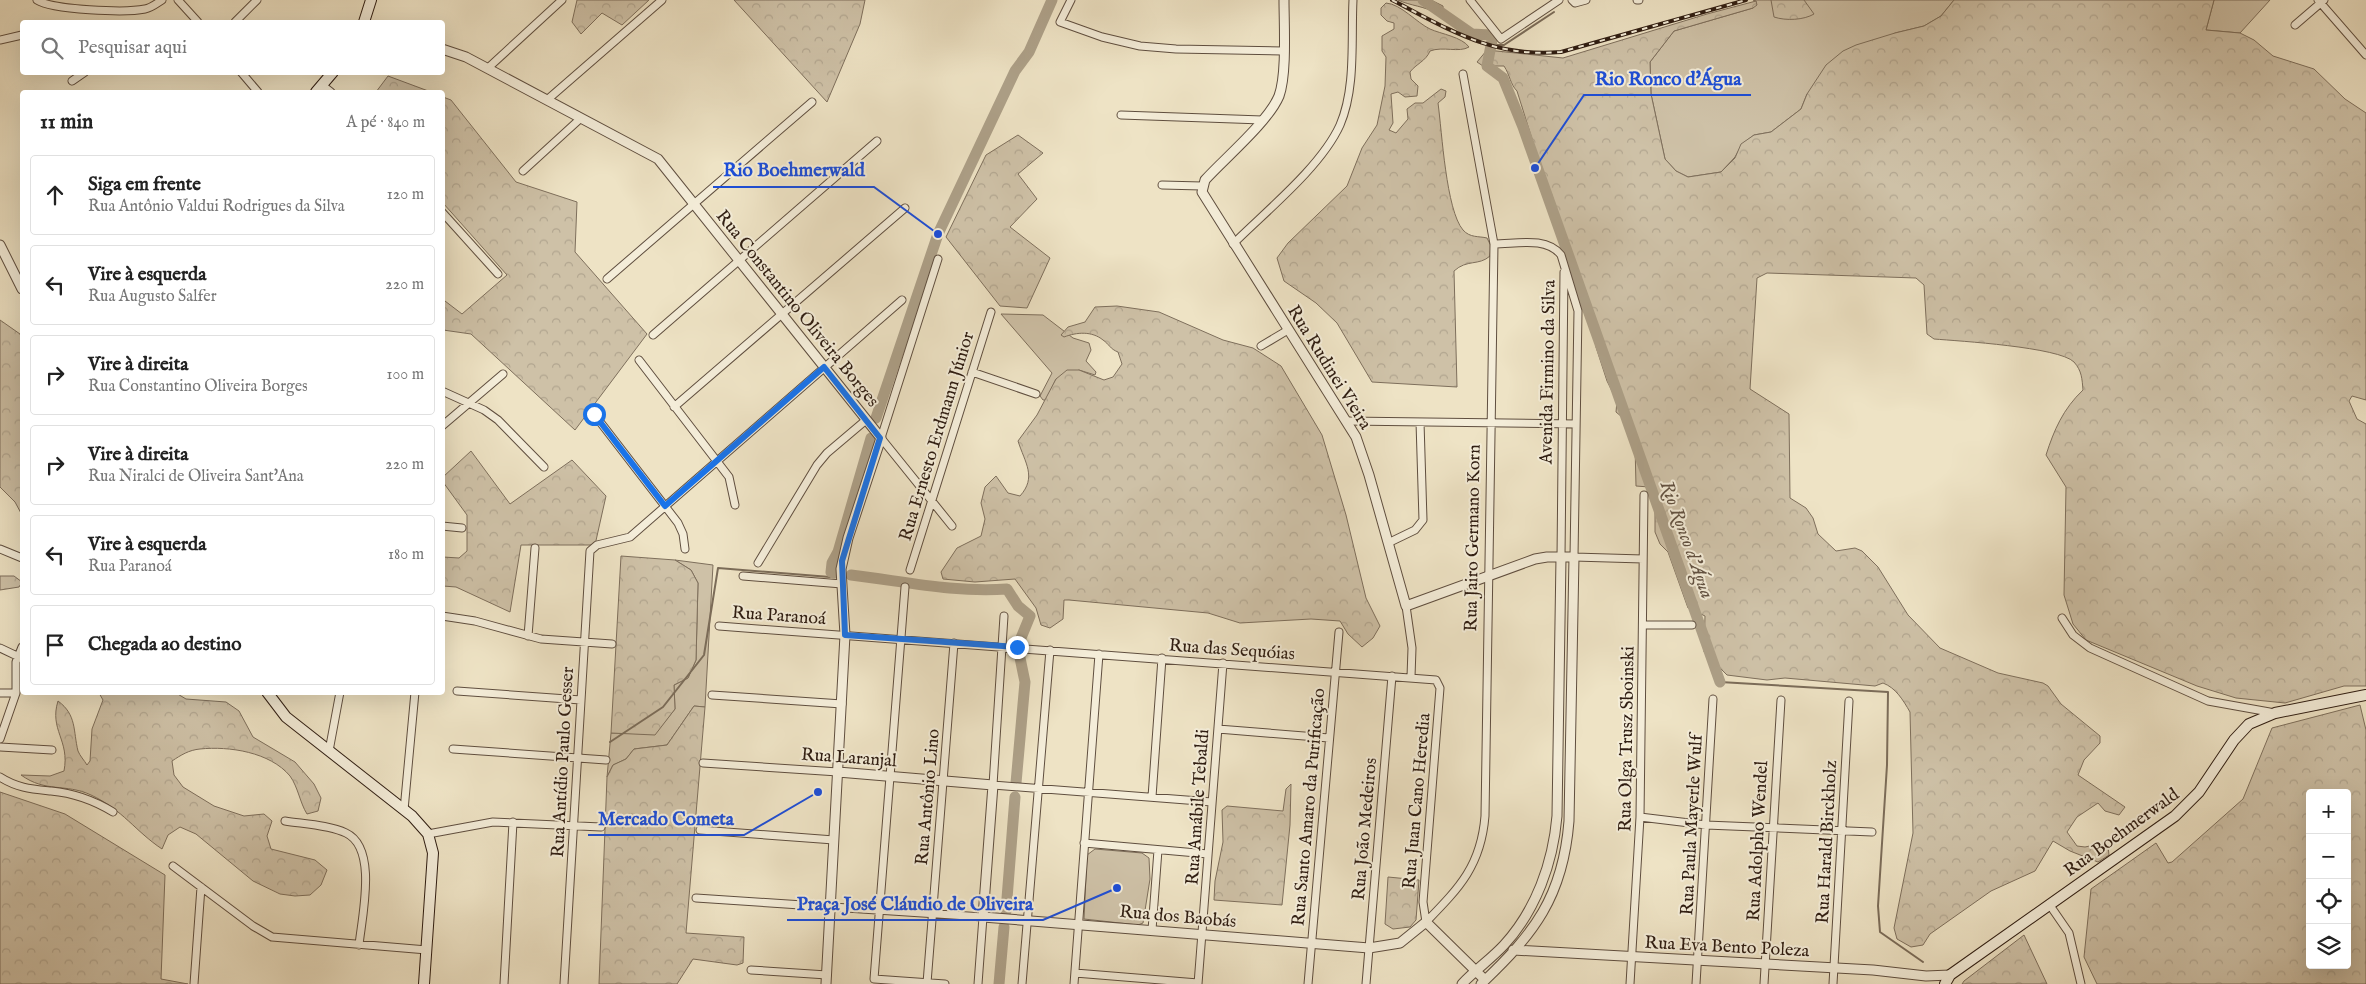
<!DOCTYPE html>
<html lang="pt">
<head>
<meta charset="utf-8">
<style>
	body { margin:0; font-family:"IM FELL English",serif; background:#f6f6f6; color:#222 }
	.controls { position:absolute; right:15px; bottom:15px; display:grid; overflow:hidden; border-radius:5px; box-shadow:0 5px 20px #0002 }
	.controls button { width:45px; height:45px; display:grid; place-items:center; padding:0; border:0; border-bottom:1px solid #e0e0e0; background:#fff; color:#222; font:25px sans-serif }
	.stop { position:absolute; width:15px; height:15px; margin:-11px; border:4px solid #1a73e8; border-radius:50%; background:#fff }
	.stop.end { background:#1a73e8; border-color:#fff; box-shadow:0 1px 5px #0008 }
	.list { margin:0; padding:0; list-style:none }
	h2 { display:flex; justify-content:space-between; align-items:center; height:65px; margin:0; padding:0 20px; font-size:21px }
	h2 small { font-size:16px; font-weight:400; color:#767676 }
	.list li { display:grid; grid-template-columns:32px 1fr auto; gap:15px; align-items:center; box-sizing:border-box; height:80px; margin:0 10px 10px; padding:0 10px; border:1px solid #e0e0e0; border-radius:5px }
	.list b { display:block; font-size:19px; white-space:nowrap }
	.list p { margin:0; font-size:16px; white-space:nowrap; color:#767676 }
	.list em { font-size:16px; font-style:normal; color:#767676 }
	.icon { flex:none; width:28px; height:28px; fill:none; stroke:currentColor; stroke-width:2; stroke-linecap:round; stroke-linejoin:round }
	.map { position:relative; flex:none; width:2366px; height:984px; overflow:hidden }
	.search { position:absolute; background:#fff; box-shadow:0 5px 20px #0002; left:20px; top:20px; width:425px; height:55px; display:flex; align-items:center; gap:12px; box-sizing:border-box; padding:0 18px; border-radius:5px; color:#767676; font-size:19px }
	.panel { position:absolute; background:#fff; box-shadow:0 5px 20px #0002; left:20px; top:90px; width:425px; height:605px; border-radius:5px }
	.map>svg:first-child { display:block }
	.green { fill:#cec1a7; stroke:#7e6f5c }
	.forest { fill:url(#forest-crowns); stroke:#7e6f5c; fill-rule:evenodd }
	.lines { fill:none; stroke-linecap:round; stroke-linejoin:round }
	.stream { stroke:#7b6c59; stroke-width:2 }
	.river { stroke:#ada088; stroke-width:11 }
	.minor-casing { stroke:#5f4e3f; stroke-width:9 }
	.tertiary-casing { stroke:#5f4e3f; stroke-width:11 }
	.secondary-casing { stroke:#2f1d12; stroke-width:12 }
	.minor { stroke:#f4edd9; stroke-width:7 }
	.tertiary { stroke:#f4edd9; stroke-width:9 }
	.secondary { stroke:#f4edd9; stroke-width:10 }
	.rail-casing { stroke:#2f1d12; stroke-width:4 }
	.rail { stroke:#f4edd9; stroke-width:2; stroke-dasharray:5.5; stroke-linecap:butt }
	.route { stroke:#1a73e8; stroke-width:6 }
	.labels { text-anchor:middle; stroke-width:4; stroke-linejoin:round; paint-order:stroke }
	.street-label { font-size:18px; fill:#2f1d12; stroke:#f4edd9 }
	.water-label { font-size:19px; font-style:italic; fill:#615141; stroke:#f4edd9 }
	.leader { fill:none; stroke:#1d4ed8; stroke-width:2 }
	.callout-dot { fill:#1d4ed8; stroke:#f4edd9; stroke-width:2 }
	.callout-label { font-size:19px; text-anchor:middle; font-weight:bold; fill:#1d4ed8; stroke:#f4edd9; stroke-width:4; stroke-linejoin:round; paint-order:stroke }
</style>
</head>
<body>
<div class="map">
<svg width="2366" height="984" viewBox="0 0 2366 984">
	<defs>
		<pattern id="forest-crowns" width="20" height="18" patternUnits="userSpaceOnUse" patternTransform="scale(1.25)"><rect width="20" height="18" fill="#cec1a7"/><path d="M2 6a3 3 0 1 1 6 0M12 15a3 3 0 1 1 6 0" fill="none" stroke="#b1a58f"/></pattern>
	</defs>
	<rect width="100%" height="100%" fill="#eee3c5"/>
	<filter id="stains"><feTurbulence type="fractalNoise" baseFrequency=".004" numOctaves="4"/><feColorMatrix values="0 0 0 0 .2 0 0 0 0 .09 0 0 0 0 .02 0 0 0 .5 -.17"/></filter>
	<radialGradient id="worn" r=".72"><stop offset=".6" stop-color="#630" stop-opacity="0"/><stop offset="1" stop-color="#630" stop-opacity=".3"/></radialGradient>
	<!-- green -->
	<path class="green" d="M 1753,0 L 1954,0 L 1941,16 L 1924,26 L 1895,33 L 1807,94 L 1801,109 L 1771,132 L 1754,135 L 1742,144 L 1735,157 L 1721,172 L 1688,177 L 1676,171 L 1665,159 L 1651,94 L 1650,62 L 1674,31 L 1753,8 L 1756,1 Z
		M 2214,0 L 2270,0 L 2240,33 L 2206,30 Z
		M 1001,314 L 1043,315 L 1073,338 L 1089,343 L 1091,350 L 1086,361 L 1096,372 L 1095,375 L 1079,370 L 1056,379 L 1046,400 L 1043,400 L 1040,396 L 1052,373 Z
		M 675,560 L 713,565 L 705,707 L 694,706 L 667,745 L 634,749 L 626,759 L 613,765 L 607,777 L 611,733 L 655,734 L 675,709 L 674,685 L 688,678 L 696,660 L 698,583 L 691,570 Z
		M 1095,849 L 1142,853 L 1149,858 L 1150,879 L 1143,923 L 1138,925 L 1084,919 L 1087,855 Z"/>
	<!-- forest -->
	<path class="forest" d="M 577,0 L 649,0 L 622,25 L 602,13 L 581,34 L 572,22 Z
		M 734,0 L 865,0 L 860,24 L 827,102 Z
		M 1398,0 L 1431,0 L 1443,6 L 1443,11 L 1436,13 C 1424,6 1411,6 1398,0 Z
		M 1771,0 L 1804,0 L 1814,14 C 1804,20 1786,21 1774,17 Z
		M 1954,0 L 2214,0 L 2206,30 L 2240,33 L 2254,40 L 2273,56 L 2314,69 L 2345,99 L 2366,113 L 2366,400 L 2352,396 L 2349,401 L 2357,419 L 2366,424 L 2366,686 L 2344,686 L 2285,703 L 2236,698 L 2197,686 L 2086,640 L 2073,624 L 2064,595 L 2066,487 L 2046,455 C 2054,430 2063,409 2083,390 C 2082,379 2082,371 2074,362 C 2059,347 1959,341 1934,339 L 1927,334 L 1924,285 L 1916,278 L 1767,273 L 1757,278 L 1750,389 L 1789,414 L 1790,498 L 1806,508 L 1813,518 L 1818,534 L 1836,551 L 1855,548 L 1862,551 L 1878,567 L 1908,615 L 1940,648 L 1998,673 L 2043,683 L 2048,686 L 2061,704 L 2100,736 L 2100,743 L 2084,760 L 2078,775 L 2125,807 L 2119,815 L 2105,811 L 2098,803 L 2077,817 L 2067,832 L 2077,846 L 2085,847 L 2104,843 L 2108,846 L 2109,855 L 2098,862 L 2070,851 L 2053,841 L 2035,871 L 1991,891 L 1930,934 L 1923,945 L 1911,947 L 1897,939 L 1894,928 L 1913,833 L 1910,712 C 1903,700 1896,688 1883,683 L 1875,686 L 1785,678 L 1767,680 L 1727,675 L 1704,652 L 1705,616 L 1688,608 L 1668,552 L 1660,544 L 1655,532 L 1655,511 L 1649,487 L 1636,486 L 1635,445 C 1627,439 1626,432 1628,422 L 1616,412 L 1617,401 L 1607,381 L 1596,347 L 1596,336 L 1581,305 L 1582,291 L 1565,246 L 1552,195 L 1547,187 L 1517,91 C 1510,84 1510,75 1504,66 L 1483,66 L 1477,62 L 1487,50 L 1563,58 L 1707,14 L 1756,1 L 1757,5 L 1753,8 L 1674,31 L 1650,62 L 1651,94 L 1665,159 L 1676,171 L 1688,177 L 1721,172 L 1735,158 L 1741,144 L 1754,135 L 1771,132 L 1801,109 L 1807,94 L 1826,65 L 1843,51 L 1856,45 L 1895,33 L 1924,26 L 1941,16 Z
		M 1386,3 C 1401,4 1417,23 1430,29 C 1441,34 1462,37 1469,47 C 1459,53 1443,46 1430,51 C 1426,61 1416,64 1410,72 L 1411,79 L 1418,86 L 1417,96 L 1405,97 L 1398,92 L 1391,94 L 1393,123 L 1389,130 L 1396,133 L 1408,119 L 1407,109 L 1415,103 L 1423,103 L 1441,89 L 1446,91 L 1445,97 L 1438,103 C 1442,132 1446,210 1463,230 C 1470,238 1479,236 1487,238 L 1491,246 L 1490,256 C 1479,266 1467,259 1454,271 L 1457,387 L 1372,382 L 1337,323 L 1316,303 L 1284,281 L 1277,258 L 1288,243 L 1347,186 L 1362,148 L 1377,125 L 1385,86 L 1386,57 L 1382,51 L 1382,36 L 1394,29 L 1394,23 L 1387,21 L 1381,15 L 1381,8 Z
		M 388,76 L 431,92 L 376,92 Z
		M 443,97 L 451,100 L 516,182 L 577,202 L 575,252 L 647,334 L 575,430 L 471,334 L 443,330 L 443,305 L 445,301 L 462,314 L 507,275 L 443,203 Z
		M 1018,135 L 1043,153 L 1018,174 L 1037,199 L 1010,227 L 1050,258 L 1027,308 L 1000,306 L 946,237 L 986,155 Z
		M 1117,306 L 1159,312 L 1223,340 L 1253,348 L 1281,366 L 1322,435 L 1346,515 L 1366,598 L 1380,626 L 1373,638 L 1362,647 L 1348,634 L 1340,621 L 1311,619 L 1240,623 L 1208,613 L 1069,600 L 1064,600 L 1063,619 L 1050,628 L 1041,625 L 1036,608 L 1015,579 L 975,582 L 943,579 L 941,572 L 957,548 L 981,536 L 985,519 L 981,503 L 985,487 L 996,476 L 1008,493 L 1020,496 C 1037,477 1025,463 1018,441 L 1037,415 L 1056,379 L 1067,370 L 1079,370 L 1104,380 L 1113,377 L 1122,364 L 1118,352 C 1110,349 1109,344 1103,340 C 1092,331 1077,332 1064,337 L 1061,335 L 1068,327 L 1085,322 L 1095,307 Z
		M 0,320 L 20,334 L 22,340 L 22,515 L 15,502 L 0,487 Z
		M 471,451 L 510,504 L 572,460 L 606,496 L 595,545 L 521,545 L 510,612 L 456,587 L 443,586 L 443,557 L 459,558 L 467,551 L 467,515 L 443,482 L 443,477 Z
		M 621,556 L 675,560 L 691,570 L 698,583 L 696,660 L 688,678 L 674,685 L 675,709 L 655,735 L 611,733 Z
		M 0,576 L 14,576 L 22,582 L 19,587 L 0,590 Z
		M 99,693 L 176,693 L 186,699 L 226,702 L 239,711 L 253,737 L 295,762 L 314,784 L 321,798 L 318,811 L 307,814 C 300,803 298,787 290,776 C 270,752 229,746 200,749 C 189,750 181,755 172,761 L 174,775 L 183,787 L 214,806 L 244,816 L 264,814 L 272,821 L 267,836 L 271,849 L 315,860 L 327,870 L 321,885 L 310,895 L 295,896 L 280,894 L 253,881 L 196,834 L 180,827 L 168,835 L 162,849 C 135,831 123,810 91,795 C 65,783 46,793 21,775 L 50,776 L 64,771 C 70,740 49,730 58,701 C 77,715 73,731 78,751 C 80,756 84,760 87,765 L 90,761 L 92,729 L 103,700 Z
		M 2360,705 L 2366,730 L 2366,984 L 2097,984 L 2084,957 L 2091,889 L 2156,843 L 2168,863 L 2172,862 L 2243,799 L 2272,728 ZM 2310,793 L 2347,793 L 2347,965 L 2310,965 Z
		M 694,706 L 705,707 L 686,933 L 744,937 L 743,963 L 737,965 L 693,959 L 677,984 L 599,984 L 607,777 L 613,765 L 626,759 L 634,749 L 667,745 Z
		M 1291,784 L 1290,825 L 1282,905 L 1214,900 L 1215,881 L 1223,842 L 1222,810 L 1227,806 L 1283,811 L 1286,789 Z
		M 0,792 L 65,814 L 165,875 L 161,979 L 188,984 L 0,984 Z
		M 1388,877 L 1419,880 L 1416,920 L 1410,927 L 1393,929 L 1385,924 Z
		M 2024,935 L 2047,984 L 1962,984 L 1964,981 Z"/>
	<g class="lines">
		<!-- stream -->
		<path class="stream" d="M 1492,40 L 1497,45 L 1504,45 L 1554,12
			M 1720,682 L 1888,692 L 1887,765 L 1878,906 L 1880,932 L 1923,962
			M 610,742 L 663,707 L 704,655 L 718,568 L 830,577 L 831,572"/>
		<!-- river -->
		<path class="river" d="M 1423,0 L 1472,34 L 1490,35 L 1492,40 L 1487,66 L 1503,78 L 1523,127 L 1720,682
			M 876,418 L 938,234 L 1015,71 L 1029,52 L 1052,0
			M 834,573 L 831,572 L 832,563 L 838,552 L 871,438
			M 851,575 C 902,581 955,593 1007,589 L 1018,606 L 1030,616 L 1021,638 L 1019,653 L 1025,682 L 1016,783
			M 1006,911 L 1015,797
			M 999,984 L 1004,927"/>
		<defs>
			<path id="minor" d="M 37,0 C 52,10 126,13 145,9 C 151,8 156,4 162,0
				M 178,0 L 198,22
				M 1071,0 L 1060,22 L 1102,37 L 1140,46 L 1176,49 L 1283,51
				M 1470,0 L 1501,39 L 1559,0
				M 1572,0 L 1575,3 L 1586,0
				M 1637,0 L 1639,0
				M 2318,0 L 2366,55
				M 235,22 L 257,0
				M 2295,25 L 2324,0
				M 0,40 L 22,35
				M 488,68 L 562,0
				M 241,72 L 258,92
				M 72,81 L 85,72
				M 322,85 L 331,92
				M 547,100 L 662,0
				M 1121,115 L 1262,120
				M 523,171 L 581,118
				M 1162,185 L 1202,186
				M 442,212 L 498,274
				M 1233,244 C 1266,211 1321,167 1340,125 C 1356,88 1351,40 1353,0
				M 1494,244 C 1516,244 1546,236 1561,255 L 1578,311 L 1574,557 L 1643,559
				M 938,259 L 881,438 L 952,526
				M 607,279 L 812,102
				M 653,335 L 877,141
				M 1261,346 L 1288,330
				M 639,360 L 729,477 L 735,505
				M 972,372 L 1036,394
				M 442,391 L 484,410 L 498,420 L 544,467
				M 674,407 L 905,208
				M 594,414 L 678,523 L 683,534 L 685,549
				M 1347,421 L 1576,424
				M 442,426 L 503,374
				M 442,526 L 462,528
				M 1388,543 L 1415,530 L 1423,520 L 1420,422
				M 0,549 L 22,558
				M 1561,557 L 1564,272
				M 758,563 L 817,465 L 827,453 L 866,420
				M 910,570 L 991,312
				M 743,576 L 842,584
				M 905,587 L 874,979 L 945,984
				M 1406,606 L 1412,648 L 1411,677
				M 442,616 L 475,621 L 541,639 L 612,644
				M 1004,616 L 993,785 L 1212,802
				M 2062,618 L 2073,635 L 2090,648 L 2208,701 L 2275,713
				M 1643,625 L 1692,625
				M 719,626 L 1436,680 L 1440,688 L 1423,902 L 1426,922
				M 528,636 L 535,548
				M 0,648 L 17,656
				M 457,691 L 581,700
				M 0,693 L 16,693
				M 712,695 L 842,704
				M 1218,729 L 1329,738
				M 0,739 L 16,693 L 16,662 L 22,647
				M 0,747 L 52,750
				M 453,749 L 606,760
				M 329,751 L 340,692
				M 703,763 L 838,772
				M 0,777 C 17,788 32,789 51,791 C 73,793 95,801 113,812
				M 1152,797 L 1162,658
				M 404,810 L 415,692
				M 1640,817 L 1706,825 L 1872,832
				M 285,821 C 304,824 329,825 346,833 C 378,848 362,916 359,945
				M 700,830 L 834,840
				M 428,834 L 493,822 L 601,827
				M 1084,843 L 1208,854
				M 173,866 L 253,926 L 272,937 L 427,950
				M 696,898 L 983,917 L 978,984
				M 2049,904 L 2069,933 L 2081,984
				M 1426,922 C 1459,888 1481,866 1485,816 L 1494,244 L 1463,74
				M 1152,930 L 1158,850
				M 751,970 L 827,975
				M 1075,973 L 1198,983
				M 927,983 L 954,643
				M 194,984 L 201,887
				M 504,984 L 513,822
				M 564,984 L 590,551 L 597,545 L 630,537 L 902,300
				M 1022,984 L 1050,650
				M 1074,984 L 1099,654
				M 1198,984 L 1223,663
				M 1308,984 L 1339,632
				M 1366,984 L 1392,676
				M 1630,984 L 1640,817 L 1644,495
				M 1696,984 L 1713,699
				M 1764,984 L 1781,700
				M 1833,984 L 1849,701"/>
			<path id="tertiary" d="M 1284,0 C 1284,25 1287,74 1279,96 C 1268,122 1225,158 1205,180 L 1202,192 L 1356,437 L 1369,475 L 1406,606 L 1535,559 L 1547,557 L 1574,557 L 1569,821 C 1563,897 1534,934 1481,984
				M 442,49 L 466,57 L 658,159 L 881,438 L 848,538 L 841,569 L 845,635 L 826,984
				M 0,245 L 22,289
				M 838,772 L 993,785 L 983,917 L 1369,948 L 1400,943 L 1426,922 L 1485,980
				M 1513,950 L 1873,970 L 1926,976 L 1950,975
				M 1462,984 C 1475,970 1491,959 1504,945 C 1536,910 1553,863 1557,816 L 1561,557"/>
			<path id="secondary" d="M 364,22 L 371,0
				M 316,92 L 333,72
				M 267,692 L 286,717 L 412,816 L 428,834 L 433,853 L 424,984
				M 1945,984 L 1950,975 L 2175,816 L 2199,792 L 2234,740 L 2249,724 L 2275,713 L 2366,695"/>
		</defs>
		<!-- minor casing -->
		<use href="#minor" class="minor-casing"/>
		<!-- tertiary casing -->
		<use href="#tertiary" class="tertiary-casing"/>
		<!-- secondary casing -->
		<use href="#secondary" class="secondary-casing"/>
		<!-- minor -->
		<use href="#minor" class="minor"/>
		<!-- tertiary -->
		<use href="#tertiary" class="tertiary"/>
		<!-- secondary -->
		<use href="#secondary" class="secondary"/>
		<defs>
			<path id="rail" d="M 1392,0 C 1450,30 1493,58 1561,52 L 1746,0"/>
		</defs>
		<!-- rail casing -->
		<use href="#rail" class="rail-casing"/>
		<!-- rail -->
		<use href="#rail" class="rail"/>
	</g>
	<g class="lines">
		<!-- route -->
		<path class="route" d="M 594,414 L 665,506 L 824,367 L 880,438 L 842,561 L 845,635 L 1017,647"/>
	</g>
	<g class="labels">
		<!-- street labels -->
		<g class="street-label">
			<text transform="translate(798 308) rotate(51)" y="6">Rua Constantino Oliveira Borges</text>
			<text transform="translate(1330 367) rotate(58)" y="6">Rua Rudinei Vieira</text>
			<text transform="translate(1547 372) rotate(-89)" y="6">Avenida Firmino da Silva</text>
			<text transform="translate(936 436) rotate(-73)" y="6">Rua Ernesto Erdmann Júnior</text>
			<text transform="translate(1472 538) rotate(-89)" y="6">Rua Jairo Germano Korn</text>
			<text transform="translate(779 615) rotate(4)" y="6">Rua Paranoá</text>
			<text transform="translate(1232 649) rotate(4)" y="6">Rua das Sequóias</text>
			<text transform="translate(1626 739) rotate(-89)" y="6">Rua Olga Trusz Sboinski</text>
			<text transform="translate(849 757) rotate(4)" y="6">Rua Laranjal</text>
			<text transform="translate(562 762) rotate(-87)" y="6">Rua Antídio Paulo Gesser</text>
			<text transform="translate(927 797) rotate(-85)" y="6">Rua Antônio Lino</text>
			<text transform="translate(1416 801) rotate(-85)" y="6">Rua Juan Cano Heredia</text>
			<text transform="translate(1197 807) rotate(-86)" y="6">Rua Amábile Tebaldi</text>
			<text transform="translate(1308 807) rotate(-85)" y="6">Rua Santo Amaro da Purificação</text>
			<text transform="translate(1691 825) rotate(-87)" y="6">Rua Paula Mayerle Wulf</text>
			<text transform="translate(1364 829) rotate(-85)" y="6">Rua João Medeiros</text>
			<text transform="translate(2121 832) rotate(-36)" y="6">Rua Boehmerwald</text>
			<text transform="translate(1757 841) rotate(-87)" y="6">Rua Adolpho Wendel</text>
			<text transform="translate(1826 842) rotate(-87)" y="6">Rua Harald Birckholz</text>
			<text transform="translate(1178 916) rotate(5)" y="6">Rua dos Baobás</text>
			<text transform="translate(1727 946) rotate(3)" y="6">Rua Eva Bento Poleza</text>
		</g>
		<!-- water labels -->
		<g class="water-label">
			<text transform="translate(1688 539) rotate(70)" y="7">Rio Ronco d'Água</text>
		</g>
	</g>
	<!-- callouts -->
	<path class="leader" d="M1535 168L1584 95H1751M938 234L874 187H713M818 792L744 835H588M1117 888L1043 920H787"/>
	<g class="callout-dot">
		<circle cx="1535" cy="168" r="5"/>
		<circle cx="938" cy="234" r="5"/>
		<circle cx="818" cy="792" r="5"/>
		<circle cx="1117" cy="888" r="5"/>
	</g>
	<g class="callout-label">
		<text x="1668" y="85">Rio Ronco d'Água</text>
		<text x="794" y="176">Rio Boehmerwald</text>
		<text x="666" y="825">Mercado Cometa</text>
		<text x="915" y="910">Praça José Cláudio de Oliveira</text>
	</g>
	<rect width="100%" height="100%" filter="url(#stains)"/>
	<rect width="100%" height="100%" fill="url(#worn)"/>
</svg>
<div class="controls">
<button>+</button>
<button>−</button>
<button><svg class="icon" aria-label="locate" viewBox="0 0 24 24"><circle cx="12" cy="12" r="6"/><path d="M12 2v4M12 18v4M2 12h4M18 12h4"/></svg></button>
<button><svg class="icon" aria-label="layers" viewBox="0 0 24 24"><path d="M12 4l9 5-9 5-9-5zM3 14l9 5 9-5"/></svg></button>
</div>
<div class="stop" style="left:594px;top:414px"></div>
<div class="stop end" style="left:1017px;top:647px"></div>
<div class="search"><svg class="icon" aria-label="search" viewBox="0 0 24 24"><circle cx="10" cy="10" r="6"/><path d="M15 15l6 6"/></svg>Pesquisar aqui</div>
<section class="panel">
<h2>11 min<small>A pé · 840 m</small></h2>
<ul class="list">
<li><svg class="icon" aria-label="ahead" viewBox="0 0 24 24"><path d="M12 20V5M6 11l6-6 6 6"/></svg><div><b>Siga em frente</b><p>Rua Antônio Valdui Rodrigues da Silva</p></div><em>120 m</em></li>
<li><svg class="icon" aria-label="left" viewBox="0 0 24 24"><path d="M17 20v-9H6M10 6l-5 5 5 5"/></svg><div><b>Vire à esquerda</b><p>Rua Augusto Salfer</p></div><em>220 m</em></li>
<li><svg class="icon" aria-label="right" viewBox="0 0 24 24"><path d="M7 20v-9h11M14 6l5 5-5 5"/></svg><div><b>Vire à direita</b><p>Rua Constantino Oliveira Borges</p></div><em>100 m</em></li>
<li><svg class="icon" aria-label="right" viewBox="0 0 24 24"><path d="M7 20v-9h11M14 6l5 5-5 5"/></svg><div><b>Vire à direita</b><p>Rua Niralci de Oliveira Sant'Ana</p></div><em>220 m</em></li>
<li><svg class="icon" aria-label="left" viewBox="0 0 24 24"><path d="M17 20v-9H6M10 6l-5 5 5 5"/></svg><div><b>Vire à esquerda</b><p>Rua Paranoá</p></div><em>180 m</em></li>
<li><svg class="icon" aria-label="arrive" viewBox="0 0 24 24"><path d="M6 21V4h12l-3 4 3 4H6"/></svg><div><b>Chegada ao destino</b></div></li>
</ul>
</section>
</div>
</body>
</html>
